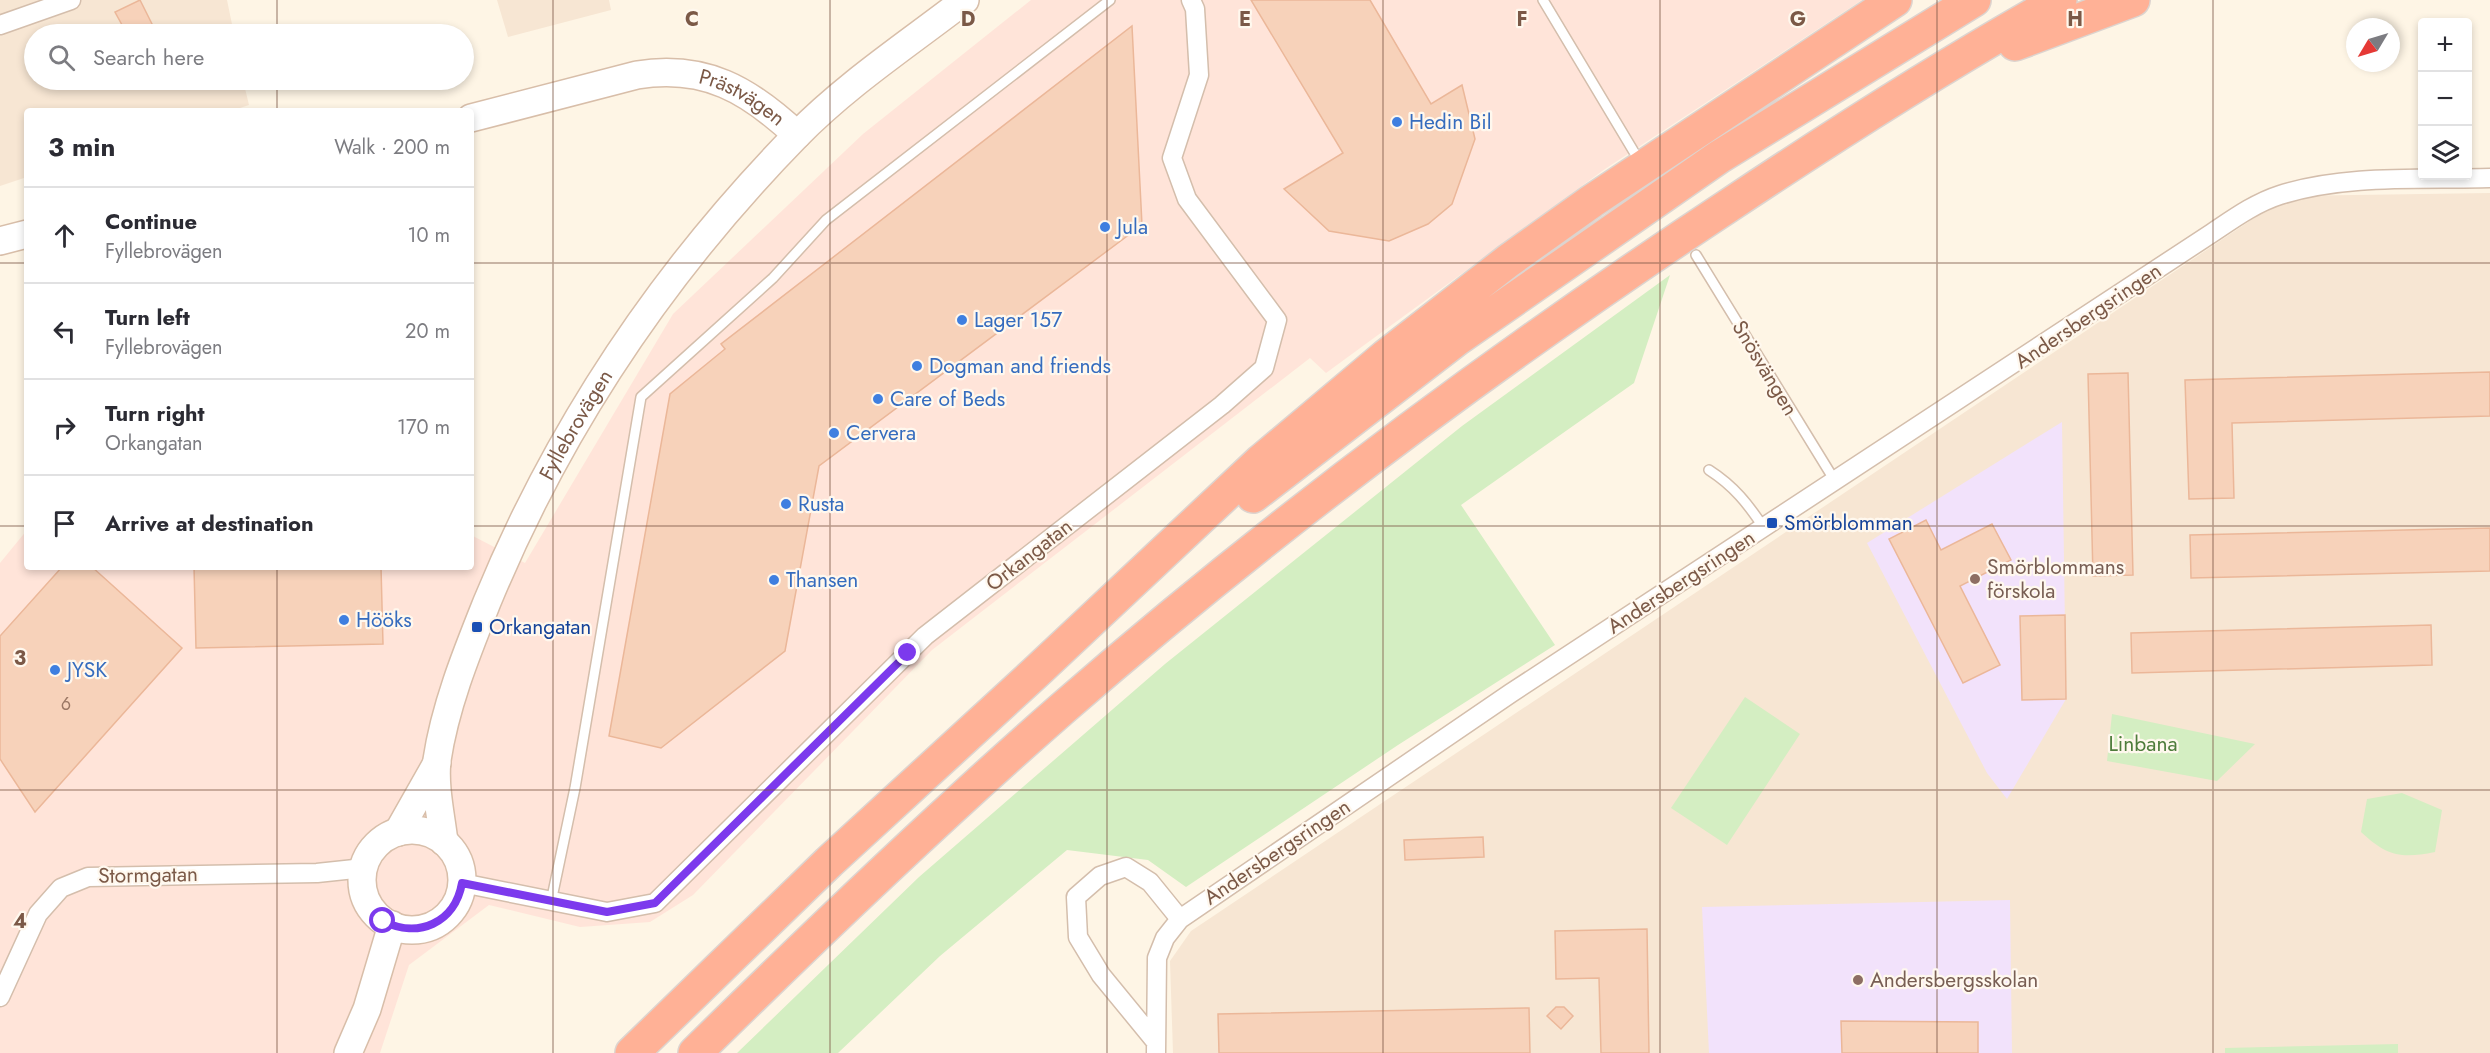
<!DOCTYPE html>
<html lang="en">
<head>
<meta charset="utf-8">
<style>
	body { margin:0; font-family:Jost,sans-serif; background:#f7f7f7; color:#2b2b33 }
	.controls { position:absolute; right:18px; top:18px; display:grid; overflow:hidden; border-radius:6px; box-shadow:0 3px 9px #0003 }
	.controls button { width:54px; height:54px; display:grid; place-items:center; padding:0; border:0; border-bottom:2px solid #e1e1e2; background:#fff; color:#2b2b33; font:30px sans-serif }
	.compass { position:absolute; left:2346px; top:18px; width:54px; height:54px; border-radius:50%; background:#fff; box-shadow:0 3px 9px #0003; rotate:232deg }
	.stop { position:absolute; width:18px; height:18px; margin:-14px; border:4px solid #7c3aed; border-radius:50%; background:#fff }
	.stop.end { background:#7c3aed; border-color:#fff; box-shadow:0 2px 6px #0008 }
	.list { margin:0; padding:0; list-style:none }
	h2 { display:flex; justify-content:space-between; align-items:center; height:78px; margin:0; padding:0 24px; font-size:26px }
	h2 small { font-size:20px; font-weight:400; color:#7c7c81 }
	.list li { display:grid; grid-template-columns:39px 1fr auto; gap:18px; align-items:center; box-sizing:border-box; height:96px; padding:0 24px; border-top:2px solid #e1e1e2 }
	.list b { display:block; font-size:22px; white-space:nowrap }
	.list p { margin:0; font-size:20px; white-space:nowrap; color:#7c7c81 }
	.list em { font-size:20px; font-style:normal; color:#7c7c81 }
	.icon { flex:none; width:33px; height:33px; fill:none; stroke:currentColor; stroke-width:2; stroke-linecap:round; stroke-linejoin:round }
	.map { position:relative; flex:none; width:2490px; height:1053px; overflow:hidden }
	.search { position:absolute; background:#fff; box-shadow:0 3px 9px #0003; left:24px; top:24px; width:450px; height:66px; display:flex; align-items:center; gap:15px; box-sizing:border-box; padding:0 21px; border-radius:33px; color:#7c7c81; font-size:22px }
	.panel { position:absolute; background:#fff; box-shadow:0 3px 9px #0003; left:24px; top:108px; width:450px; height:462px; border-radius:6px }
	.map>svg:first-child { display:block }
	.residential { fill:#f7e6d3 }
	.commercial { fill:#ffe4d9 }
	.education { fill:#f2e2fb }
	.green { fill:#d4eec2 }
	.building { fill:#f7d2ba; stroke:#ebb799; stroke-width:1.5 }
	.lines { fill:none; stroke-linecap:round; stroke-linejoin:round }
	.lane-casing { stroke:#d4beac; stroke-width:12 }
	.street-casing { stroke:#d4beac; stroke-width:21 }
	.secondary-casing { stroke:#d8bea9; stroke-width:30 }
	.highway-casing { stroke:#ddd4cf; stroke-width:36 }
	.lane { stroke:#fff; stroke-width:9 }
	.street { stroke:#fff; stroke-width:18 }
	.secondary { stroke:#fff; stroke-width:27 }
	.highway { stroke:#ffb196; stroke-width:33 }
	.route { stroke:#7c3aed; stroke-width:8 }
	.grid { fill:none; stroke:#7b5947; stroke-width:1.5; stroke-opacity:0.55 }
	.shop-dot { fill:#3f7fe0; stroke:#fff8ee; stroke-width:2 }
	.transit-dot { fill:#1a4fb4; stroke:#fff8ee; stroke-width:2 }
	.education-dot { fill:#8d6e63; stroke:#fff8ee; stroke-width:2 }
	.labels { text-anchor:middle; stroke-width:4.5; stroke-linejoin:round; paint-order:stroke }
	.number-label { font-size:18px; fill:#9a7764 }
	.street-label { font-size:21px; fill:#7b5947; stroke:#fff8ee }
	.shop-label { font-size:21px; fill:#366cbe; stroke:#fff8ee; text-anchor:start }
	.transit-label { font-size:21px; fill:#164399; stroke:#fff8ee; text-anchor:start }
	.education-label { font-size:21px; fill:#785e54; stroke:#fff8ee; text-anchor:start }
	.park-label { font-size:21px; fill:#4e7c3b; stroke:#fff8ee }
	.grid-label { font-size:20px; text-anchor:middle; font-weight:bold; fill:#7b5947; stroke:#fff8ee; stroke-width:4.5; stroke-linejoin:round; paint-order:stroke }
</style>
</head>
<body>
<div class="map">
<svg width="2490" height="1053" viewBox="0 0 2490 1053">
	<rect width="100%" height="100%" fill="#fef5e5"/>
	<!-- residential -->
	<path class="residential" d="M 0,0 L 227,0 L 234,34 L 34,34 L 34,80 L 243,80 L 249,105 L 231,111 L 27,111 L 27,177 L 0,186 Z
		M 497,0 L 609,0 L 611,10 L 508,37 Z
		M 2490,193 L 2490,1053 L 1173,1053 L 1170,961 L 1191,931 L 2287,196 Z"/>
	<!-- commercial -->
	<path class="commercial" d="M 1031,0 L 1862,0 L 1605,169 L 1326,373 L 1310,358 L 932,650 L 693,895 L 650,922 L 580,927 L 489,905 L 409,965 L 380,1053 L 0,1053 L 0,563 L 27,530 L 27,567 L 471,567 L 471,535 L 525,563 L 673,314 L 863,134 Z"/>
	<!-- education -->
	<path class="education" d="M 2062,422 L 2066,699 L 2007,799 L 1987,773 L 1867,543 Z
		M 2010,900 L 2012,1053 L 1709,1053 L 1702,907 Z"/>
	<!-- green -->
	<path class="green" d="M 1670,275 L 1634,383 L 1461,505 L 1555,645 L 1398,745 L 1186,887 L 1148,860 L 1067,850 L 940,956 L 838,1053 L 737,1053 L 919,877 L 1165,664 L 1462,426 Z
		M 1745,697 L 1800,734 L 1727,845 L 1671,808 Z
		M 2112,714 L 2255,744 L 2217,781 L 2107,761 Z
		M 2402,793 L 2442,810 L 2435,852 C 2400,859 2387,856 2361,832 L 2367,799 Z
		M 2398,1044 L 2398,1053 L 2225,1053 L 2225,1048 Z"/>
	<!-- building -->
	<path class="building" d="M 140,0 L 157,34 L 127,34 L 115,12 Z
		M 1251,0 L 1370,0 L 1431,104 L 1462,85 L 1475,139 L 1452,204 L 1428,224 L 1389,241 L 1329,231 L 1284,189 L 1343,153 Z
		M 1132,26 L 1142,225 L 819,466 L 785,651 L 661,748 L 609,736 L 670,394 L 725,349 L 721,344 Z
		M 2490,372 L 2490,416 L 2232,423 L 2234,498 L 2189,499 L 2185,380 Z
		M 2128,373 L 2133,575 L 2093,576 L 2088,374 Z
		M 1926,520 L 1941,550 L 1992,524 L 2011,560 L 1960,586 L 2000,665 L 1963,683 L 1889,539 Z
		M 2490,528 L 2490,571 L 2191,578 L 2190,535 Z
		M 62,567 L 92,567 L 182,648 L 35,812 L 0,759 L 0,636 Z
		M 194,567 L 381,567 L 383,644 L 196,648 Z
		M 2065,615 L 2066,699 L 2022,700 L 2020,616 Z
		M 2431,625 L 2432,665 L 2132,673 L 2131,633 Z
		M 1483,837 L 1484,857 L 1405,860 L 1404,840 Z
		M 1647,929 L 1649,1053 L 1601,1053 L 1599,978 L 1556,979 L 1555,931 Z
		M 1556,1007 L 1564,1007 L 1573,1016 L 1561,1029 L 1547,1016 Z
		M 1529,1008 L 1530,1053 L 1219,1053 L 1218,1014 Z
		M 1841,1021 L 1978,1022 L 1978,1053 L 1842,1053 Z"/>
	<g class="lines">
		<defs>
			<path id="lane" d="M 1543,0 L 1637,157
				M 1696,255 L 1835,481
				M 1709,470 C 1734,486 1748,504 1764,528
				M 551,902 L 575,788 L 641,397 L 773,278 L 826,220 L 1110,0"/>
			<path id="street" d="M 0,25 L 71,0
				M 462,883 L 607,912 L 655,903 L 925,636 L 1222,405 L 1264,368 L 1277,320 L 1187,199 L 1172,158 L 1199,75 L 1195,9 L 1191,0
				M 0,997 L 38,914 L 61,888 L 88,877 L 317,873 L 364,868
				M 1156,1042 L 1101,975 L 1078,937 L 1076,897 L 1100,876 L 1126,867 L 1150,882 L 1180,919
				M 1156,1053 L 1157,958 L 1165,938 L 1180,919 L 1511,693 L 2212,233 C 2233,219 2255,203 2280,195 C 2346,174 2422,180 2490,178"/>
			<g id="secondary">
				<path id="s1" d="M 471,118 L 637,75 C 705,64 749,90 797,135"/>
				<path d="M 0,241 L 27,234"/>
				<circle cx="412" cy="880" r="50"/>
				<path d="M 398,832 L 437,763"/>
				<path id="s2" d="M 444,842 C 441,816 434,786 437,760 C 445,706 467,652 487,602 C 559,427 664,271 796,136 C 847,84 908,44 965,0"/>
				<path d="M 348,1053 L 367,1009 L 392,925"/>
			</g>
			<path id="highway" d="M 2015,44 L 2133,0
				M 1253,496 L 1457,339 L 1719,157 L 1974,0
				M 632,1053 L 829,862 L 1035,673 L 1261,461 L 1386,356 L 1508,261 L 1592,201 L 1895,0
				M 695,1053 C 815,935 936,819 1063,708 C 1272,526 1496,359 1728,206 C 1836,134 1947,63 2060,0"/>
		</defs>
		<!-- lane casing -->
		<use href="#lane" class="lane-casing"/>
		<!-- street casing -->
		<use href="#street" class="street-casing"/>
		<!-- secondary casing -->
		<use href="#secondary" class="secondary-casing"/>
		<!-- highway casing -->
		<use href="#highway" class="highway-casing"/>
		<!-- lane -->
		<use href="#lane" class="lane"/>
		<!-- street -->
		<use href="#street" class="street"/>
		<!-- secondary -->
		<use href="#secondary" class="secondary"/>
		<!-- highway -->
		<use href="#highway" class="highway"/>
	</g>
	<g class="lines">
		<!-- route -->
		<path class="route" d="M 383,921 C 418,939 455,923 462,883 L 607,912 L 655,903 L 908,653"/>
	</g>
	<!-- grid -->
	<path class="grid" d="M 277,0 L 277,34M 553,0 L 553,1053M 830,0 L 830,1053M 1107,0 L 1107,1053M 1383,0 L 1383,1053M 1660,0 L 1660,1053M 1937,0 L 1937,1053M 2213,0 L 2213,1053M 277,80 L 277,111M 0,263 L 27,263M 471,263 L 2490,263M 0,526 L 27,526M 471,526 L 2490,526M 277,567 L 277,1053M 0,790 L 2490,790"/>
	<!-- markers -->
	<g class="shop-dot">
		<circle cx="1397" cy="122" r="6"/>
		<circle cx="1105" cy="227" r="6"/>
		<circle cx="962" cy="320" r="6"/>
		<circle cx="917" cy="366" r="6"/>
		<circle cx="878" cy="399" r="6"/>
		<circle cx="834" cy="433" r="6"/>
		<circle cx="786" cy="504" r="6"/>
		<circle cx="774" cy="580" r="6"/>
		<circle cx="344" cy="620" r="6"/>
		<circle cx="55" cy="670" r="6"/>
	</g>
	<g class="transit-dot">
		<rect x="1766" y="517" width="12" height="12" rx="3"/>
		<rect x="471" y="621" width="12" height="12" rx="3"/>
	</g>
	<g class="education-dot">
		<circle cx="1975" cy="579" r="6"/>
		<circle cx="1858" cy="980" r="6"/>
	</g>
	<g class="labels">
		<!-- number labels -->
		<g class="number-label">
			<text x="66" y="710">6</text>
		</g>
		<!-- street labels -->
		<g class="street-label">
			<text dy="7" stroke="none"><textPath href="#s1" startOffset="282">Prästvägen</textPath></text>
			<text transform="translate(2088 316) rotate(-34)" y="7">Andersbergsringen</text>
			<text transform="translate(1765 368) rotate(59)" y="7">Snösvängen</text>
			<text dy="7" stroke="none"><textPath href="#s2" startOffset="447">Fyllebrovägen</textPath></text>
			<text transform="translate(1029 555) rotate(-38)" y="7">Orkangatan</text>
			<text transform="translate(1681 582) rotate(-33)" y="7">Andersbergsringen</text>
			<text transform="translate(1277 852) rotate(-34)" y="7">Andersbergsringen</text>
			<text transform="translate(148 875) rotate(-1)" y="7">Stormgatan</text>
		</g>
		<!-- shop labels -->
		<g class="shop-label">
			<text x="1409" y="129">Hedin Bil</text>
			<text x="1117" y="234">Jula</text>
			<text x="974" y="327">Lager 157</text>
			<text x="929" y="373">Dogman and friends</text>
			<text x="890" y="406">Care of Beds</text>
			<text x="846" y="440">Cervera</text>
			<text x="798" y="511">Rusta</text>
			<text x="786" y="587">Thansen</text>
			<text x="356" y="627">Hööks</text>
			<text x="67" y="677">JYSK</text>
		</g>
		<!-- transit labels -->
		<g class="transit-label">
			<text x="1784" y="530">Smörblomman</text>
			<text x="489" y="634">Orkangatan</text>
		</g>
		<!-- education labels -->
		<g class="education-label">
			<text x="1987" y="574">Smörblommans<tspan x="1987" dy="24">förskola</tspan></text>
			<text x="1870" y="987">Andersbergsskolan</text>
		</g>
		<!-- park labels -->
		<g class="park-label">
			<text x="2143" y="751">Linbana</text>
		</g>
	</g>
	<g class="grid-label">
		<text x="692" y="26">C</text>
		<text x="968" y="26">D</text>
		<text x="1245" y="26">E</text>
		<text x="1522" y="26">F</text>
		<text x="1798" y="26">G</text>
		<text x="2075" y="26">H</text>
		<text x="20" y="665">3</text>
		<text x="20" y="928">4</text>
	</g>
</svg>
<div class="controls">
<button>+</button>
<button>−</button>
<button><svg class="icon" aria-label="layers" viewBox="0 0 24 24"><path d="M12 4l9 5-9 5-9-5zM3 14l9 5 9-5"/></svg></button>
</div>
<svg class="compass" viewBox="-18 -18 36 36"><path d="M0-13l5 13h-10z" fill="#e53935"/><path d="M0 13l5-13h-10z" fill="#7c7c81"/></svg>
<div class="stop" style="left:383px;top:921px"></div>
<div class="stop end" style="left:908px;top:653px"></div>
<div class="search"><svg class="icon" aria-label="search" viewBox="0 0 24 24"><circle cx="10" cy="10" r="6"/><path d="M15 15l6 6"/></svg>Search here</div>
<section class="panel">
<h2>3 min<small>Walk · 200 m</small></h2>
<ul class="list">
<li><svg class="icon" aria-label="ahead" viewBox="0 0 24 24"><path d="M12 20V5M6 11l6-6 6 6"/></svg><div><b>Continue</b><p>Fyllebrovägen</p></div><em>10 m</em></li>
<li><svg class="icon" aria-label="left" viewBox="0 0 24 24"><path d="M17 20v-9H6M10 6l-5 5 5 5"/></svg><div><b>Turn left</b><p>Fyllebrovägen</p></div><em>20 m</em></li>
<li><svg class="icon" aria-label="right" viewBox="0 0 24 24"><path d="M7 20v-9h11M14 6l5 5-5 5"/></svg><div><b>Turn right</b><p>Orkangatan</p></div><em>170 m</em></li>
<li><svg class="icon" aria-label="arrive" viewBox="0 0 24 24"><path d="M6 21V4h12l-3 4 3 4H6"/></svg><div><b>Arrive at destination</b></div></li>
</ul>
</section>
</div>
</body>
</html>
